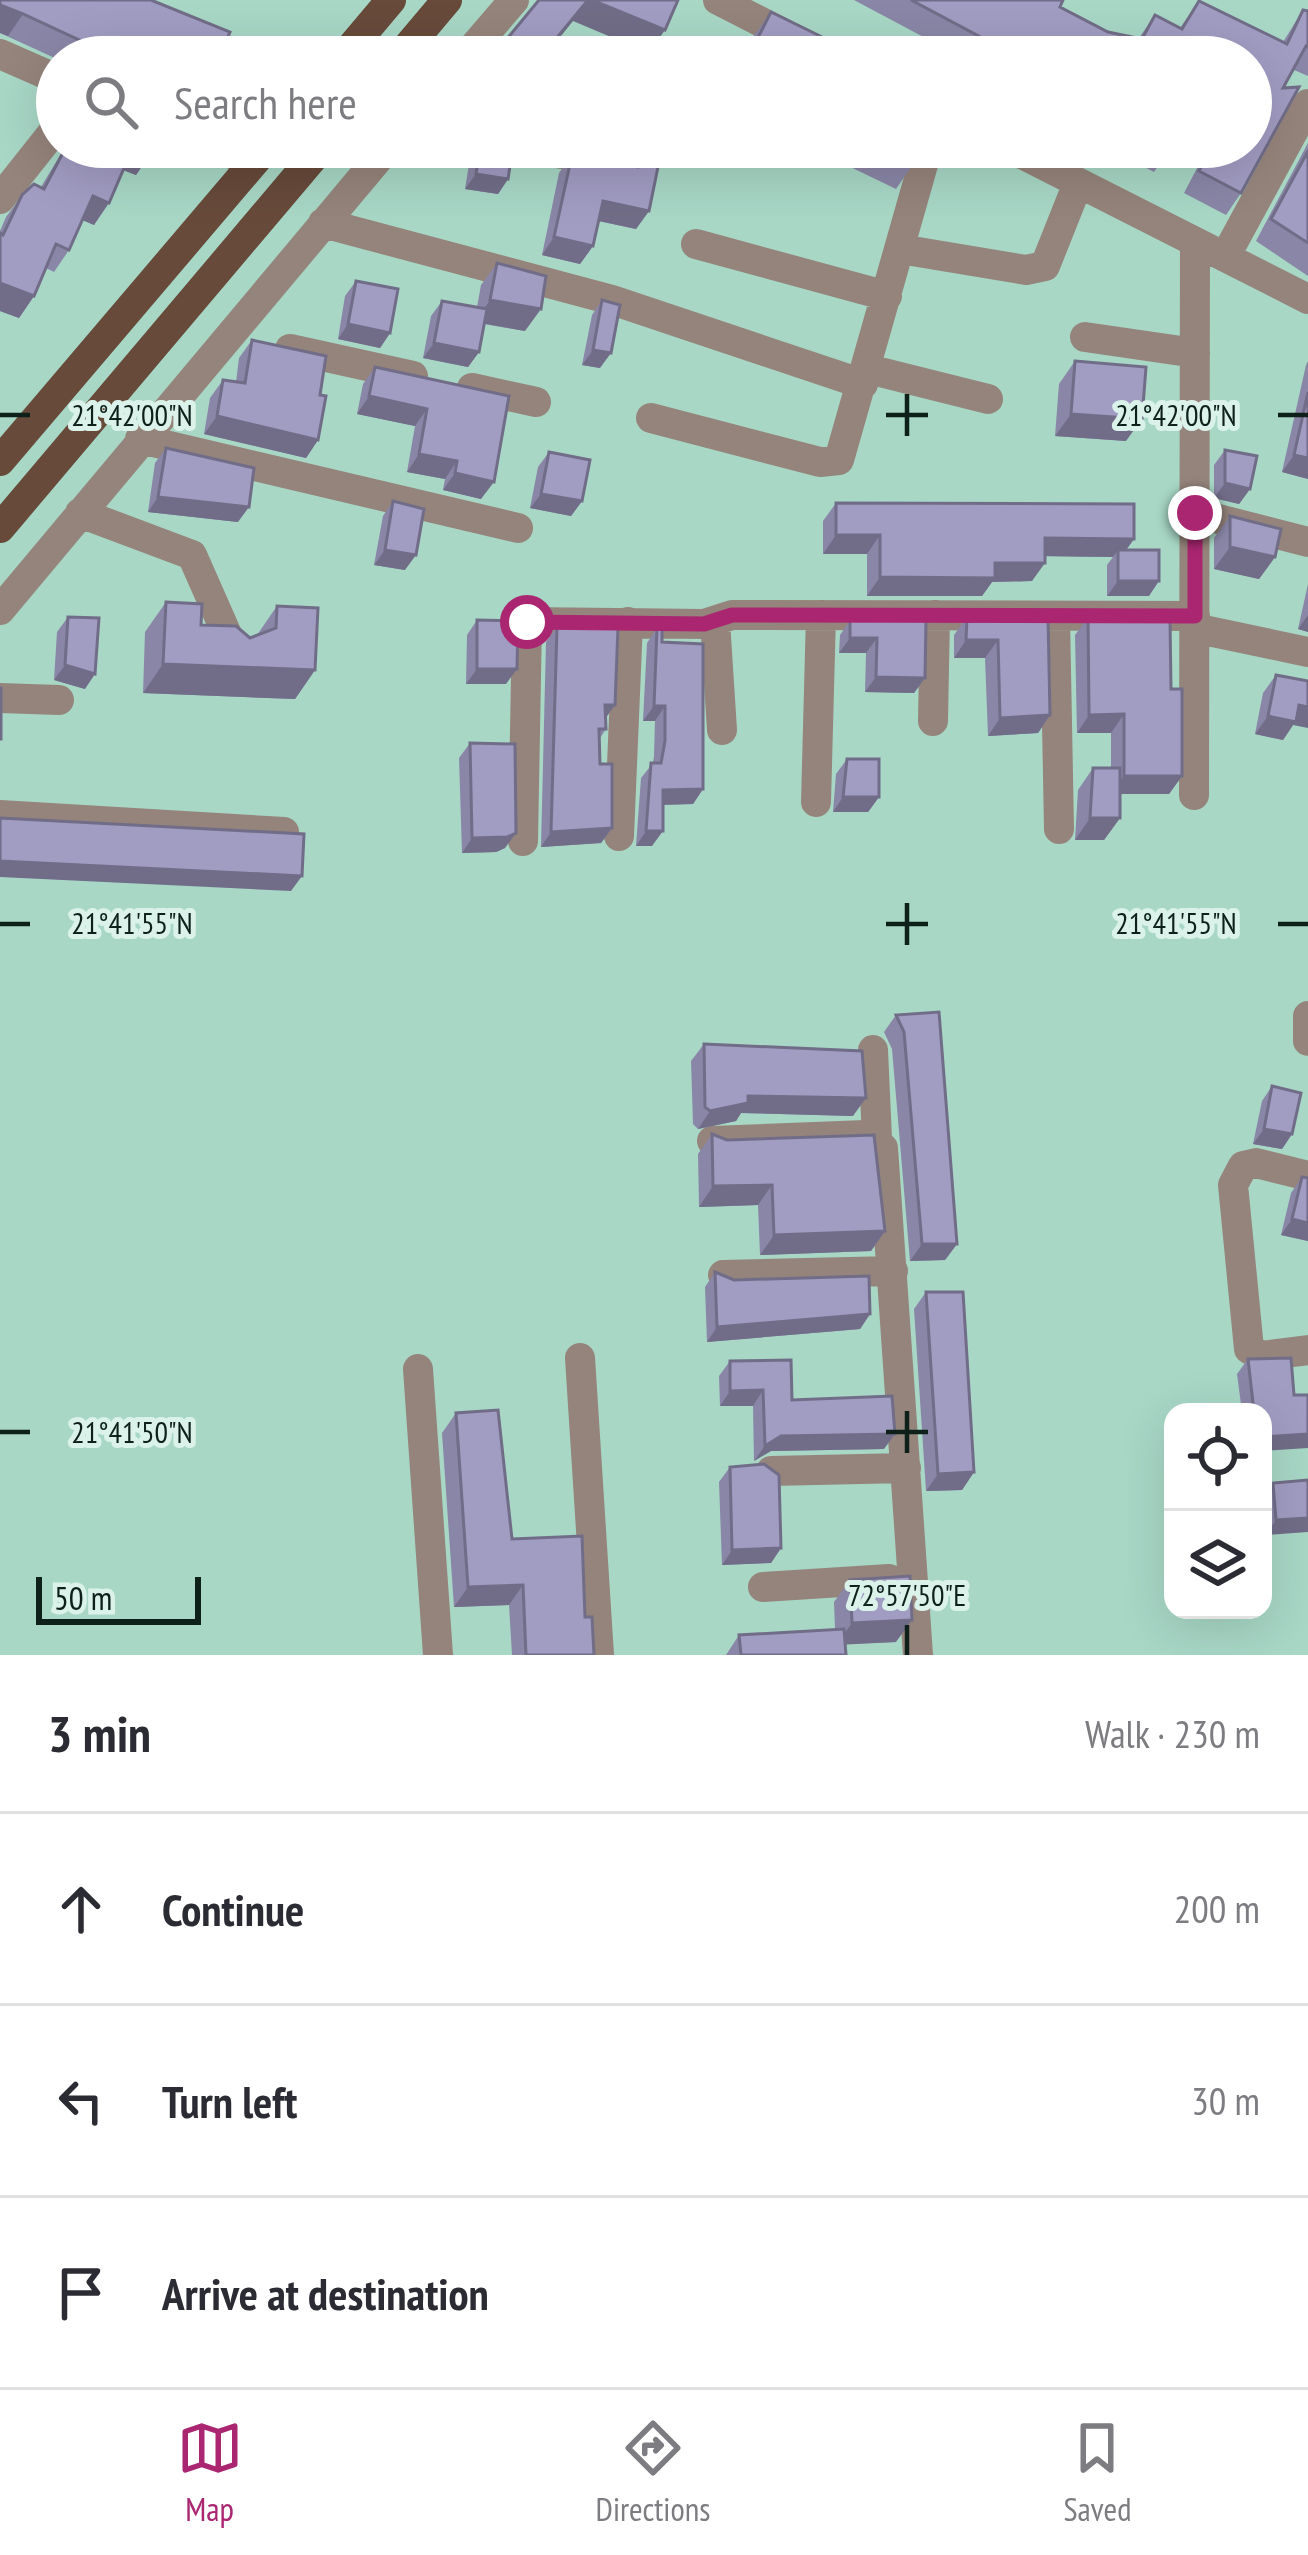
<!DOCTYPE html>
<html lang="en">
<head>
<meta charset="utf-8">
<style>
	body { margin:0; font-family:"PT Sans Narrow",sans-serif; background:#f2f2f3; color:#2b2b33 }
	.controls { position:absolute; right:36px; bottom:36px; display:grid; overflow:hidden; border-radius:24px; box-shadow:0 12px 48px #0002 }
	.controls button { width:108px; height:108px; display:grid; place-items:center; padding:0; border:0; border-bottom:3px solid #e1e1e2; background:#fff; color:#2b2b33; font:60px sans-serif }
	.scale { position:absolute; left:36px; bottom:30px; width:165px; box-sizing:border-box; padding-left:12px; border:6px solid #0d201a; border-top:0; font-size:33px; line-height:42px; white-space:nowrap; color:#0d201a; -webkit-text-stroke:9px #daf2e9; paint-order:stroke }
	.stop { position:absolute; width:36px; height:36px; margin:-27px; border:9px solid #aa2671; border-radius:50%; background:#fff }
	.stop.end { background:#aa2671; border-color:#fff; box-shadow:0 3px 12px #0008 }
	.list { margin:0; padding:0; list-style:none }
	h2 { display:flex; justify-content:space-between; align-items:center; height:156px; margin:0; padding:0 48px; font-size:51px }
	h2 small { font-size:39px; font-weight:400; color:#7c7c81 }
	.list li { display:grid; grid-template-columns:78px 1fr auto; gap:36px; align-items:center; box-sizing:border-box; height:192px; padding:0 48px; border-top:3px solid #e1e1e2 }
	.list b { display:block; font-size:45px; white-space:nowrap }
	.list em { font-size:39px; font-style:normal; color:#7c7c81 }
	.icon { flex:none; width:66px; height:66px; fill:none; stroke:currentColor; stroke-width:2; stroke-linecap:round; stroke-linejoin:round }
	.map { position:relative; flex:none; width:1308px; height:1655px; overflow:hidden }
	.search { position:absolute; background:#fff; box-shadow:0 12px 48px #0002; left:36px; right:36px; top:36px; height:132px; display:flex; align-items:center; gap:30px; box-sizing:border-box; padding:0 42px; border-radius:66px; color:#7c7c81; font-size:45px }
	.sheet { height:732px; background:#fff }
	nav { display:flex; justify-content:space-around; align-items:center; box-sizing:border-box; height:168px; border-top:3px solid #e1e1e2; background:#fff; font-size:33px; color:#7c7c81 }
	nav a { display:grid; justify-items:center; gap:6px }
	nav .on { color:#aa2671 }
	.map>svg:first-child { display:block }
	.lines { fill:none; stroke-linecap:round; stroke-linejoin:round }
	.minor { stroke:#95847b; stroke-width:30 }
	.major { stroke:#674a3a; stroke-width:30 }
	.wall { fill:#8a86a7 }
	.shaded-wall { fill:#716d88 }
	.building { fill:#a19cc2; stroke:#716d88; stroke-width:3 }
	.route { stroke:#aa2671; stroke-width:15 }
	.ticks { fill:none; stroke:#0d201a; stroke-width:4.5 }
	.ticks-label { font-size:30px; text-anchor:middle; fill:#0d201a; stroke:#daf2e9; stroke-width:10; stroke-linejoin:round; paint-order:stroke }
</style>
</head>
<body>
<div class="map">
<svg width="1308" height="1655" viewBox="0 0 1308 1655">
	<rect width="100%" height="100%" fill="#a8d7c6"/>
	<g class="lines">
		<!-- minor -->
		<path class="minor" d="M 718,0 L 830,57
			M 0,54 L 57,79
			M 465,57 L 514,0
			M 216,147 L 253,163
			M 524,147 L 611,163
			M 1008,147 L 1308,299
			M 0,199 L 57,127
			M 323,223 L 612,300 L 863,384
			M 696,244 L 887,296
			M 900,249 L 1026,270 L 1045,266 L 1078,183
			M 1225,257 L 1308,104
			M 1085,337 L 1195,353
			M 290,349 L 413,376
			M 868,369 L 988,399
			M 472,388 L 536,402
			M 651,418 L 820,462 L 839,460 L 928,147
			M 140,439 L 518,528
			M 80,513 L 192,555 L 233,648
			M 1195,513 L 1308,542
			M 0,610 L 388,147
			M 1055,616 L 1059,829
			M 715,621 L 722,730
			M 1194,628 L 1308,652
			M 0,698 L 59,700
			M 933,721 L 935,615
			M 1194,795 L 1195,242
			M 816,802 L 821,615
			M 0,815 L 284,832
			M 619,836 L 628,622
			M 523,841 L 527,622 L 704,624 L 732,615 L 1195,616
			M 1308,1016 L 1308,1041
			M 873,1050 L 877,1139
			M 712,1141 L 866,1135 L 883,1148 L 918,1655
			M 1308,1176 L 1256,1163 L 1243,1166 L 1233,1185 L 1249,1349 L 1262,1356 L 1308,1350
			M 723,1275 L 893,1271
			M 580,1358 L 599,1655
			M 418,1369 L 438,1655
			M 771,1471 L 906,1468
			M 763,1587 L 889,1579"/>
		<!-- major -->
		<path class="major" d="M 343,57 L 391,0
			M 399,57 L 447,0
			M 0,461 L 267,147
			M 0,528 L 322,147"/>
	</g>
	<!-- wall -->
	<path class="wall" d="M 0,0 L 220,57 L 57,57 L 57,59 L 0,33 Z
		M 854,0 L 1063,0 L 1060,7 L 1108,32 L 1139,38 L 1155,15 L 1180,28 L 1199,1 L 1283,42 L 1303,10 L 1308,11 L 1308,76 L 1294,70 L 1283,88 L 1241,193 L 1226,215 L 1184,193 L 1206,151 L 1198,147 L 1251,147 L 1251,57 L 961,57 Z
		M 771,12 L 863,57 L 742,57 L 750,41 Z
		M 1308,143 L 1308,276 L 1256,241 Z
		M 65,147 L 154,147 L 136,175 L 123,170 L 94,225 L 82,220 L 69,250 L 54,272 L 46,268 L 34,296 L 19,318 L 0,311 L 0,231 L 6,217 L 22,195 L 41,187 Z
		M 475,147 L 513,147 L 508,179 L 498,194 L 465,189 L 471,152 Z
		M 809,147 L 920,147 L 916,160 L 896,189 Z
		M 1107,147 L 1171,147 L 1154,172 Z
		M 572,155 L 649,211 L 636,229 L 598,221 L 593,246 L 580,264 L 542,255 L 559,173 Z
		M 497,263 L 525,331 L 484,324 L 479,352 L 468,367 L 423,358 L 431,316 L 442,301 L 477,307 L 481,285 Z
		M 356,281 L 390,333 L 380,348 L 338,339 L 345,296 Z
		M 602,300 L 600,368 L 582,365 L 592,315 Z
		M 252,340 L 320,395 L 318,440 L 306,458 L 204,434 L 210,398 L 223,380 L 236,382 L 239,358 Z
		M 1075,361 L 1126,441 L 1055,436 L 1059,384 Z
		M 1308,361 L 1308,479 L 1282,472 L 1306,365 Z
		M 375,367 L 509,396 L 481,499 L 443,490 L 445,479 L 407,472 L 415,426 L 357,414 L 363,384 Z
		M 166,448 L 238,522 L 148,512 L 155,463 Z
		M 1225,450 L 1250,489 L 1239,504 L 1214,498 L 1214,465 Z
		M 549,452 L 582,501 L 571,516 L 530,508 L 538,467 Z
		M 393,501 L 405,570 L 374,565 L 383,516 Z
		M 836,503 L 1134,539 L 1126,550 L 1149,596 L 1107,596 L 1107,565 L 1113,557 L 1045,556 L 1032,581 L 992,582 L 982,596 L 867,596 L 867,554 L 823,554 L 823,521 Z
		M 1230,516 L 1275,557 L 1259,579 L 1214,569 L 1214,538 Z
		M 1308,584 L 1308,632 L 1298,629 Z
		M 166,602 L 201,625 L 250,638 L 257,635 L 277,606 L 315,670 L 295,699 L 143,693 L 145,632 Z
		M 68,617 L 85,689 L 54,680 L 57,632 Z
		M 967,617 L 1048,617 L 1050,715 L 1038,733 L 988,736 L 985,658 L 954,658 L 954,635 Z
		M 1088,617 L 1171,689 L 1182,776 L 1169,794 L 1120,794 L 1120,818 L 1104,840 L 1075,840 L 1078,790 L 1093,768 L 1111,768 L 1111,733 L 1077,733 L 1075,635 Z
		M 477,620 L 506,684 L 466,684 L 467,635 Z
		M 850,620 L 926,620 L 925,678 L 914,693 L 865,692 L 866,653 L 839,653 L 840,635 Z
		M 557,627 L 615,705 L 605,719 L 606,729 L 600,738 L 600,764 L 612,828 L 601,843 L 541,847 L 546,642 Z
		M 657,628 L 703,789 L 693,804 L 663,805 L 652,846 L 636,846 L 641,778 L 653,763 L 654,756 L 655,721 L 643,721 L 647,643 Z
		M 1276,675 L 1293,725 L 1283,740 L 1255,734 L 1263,693 Z
		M 470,743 L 505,848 L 496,852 L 462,853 L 459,758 Z
		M 847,759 L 879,797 L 868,812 L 833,812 L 836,774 Z
		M 939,1012 L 957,1244 L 945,1260 L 910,1261 L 892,1049 L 884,1032 L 896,1015 Z
		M 704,1044 L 853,1116 L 741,1113 L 736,1121 L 698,1129 L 693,1124 L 691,1061 Z
		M 1272,1086 L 1292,1134 L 1282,1149 L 1253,1144 L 1262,1101 Z
		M 712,1134 L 885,1231 L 871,1251 L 760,1255 L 758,1205 L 699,1207 L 698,1154 Z
		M 1302,1177 L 1308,1178 L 1308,1241 L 1281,1235 L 1291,1193 Z
		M 715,1272 L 734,1280 L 870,1314 L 860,1329 L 707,1342 L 705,1287 Z
		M 926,1292 L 974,1472 L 962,1490 L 926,1491 L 914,1309 Z
		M 1248,1359 L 1294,1395 L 1263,1412 L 1242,1412 L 1237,1374 Z
		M 730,1361 L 792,1400 L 884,1449 L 771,1451 L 754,1461 L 753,1406 L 720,1406 L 719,1376 Z
		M 456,1413 L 512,1539 L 585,1617 L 594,1655 L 512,1655 L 509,1605 L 454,1607 L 442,1433 Z
		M 730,1467 L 781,1548 L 771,1563 L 722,1565 L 719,1482 Z
		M 1308,1480 L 1266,1535 L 1263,1497 L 1273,1483 Z
		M 850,1580 L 896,1642 L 845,1644 L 846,1655 L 726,1655 L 739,1635 L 835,1629 L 834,1602 Z"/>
	<!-- shaded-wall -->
	<path class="shaded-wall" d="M 588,0 L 592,0 L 665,30 L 649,53 L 573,21 L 544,57 L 541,57 Z
		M 0,5 L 23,14 L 8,36 L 0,33 Z
		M 133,147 L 151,153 L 136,175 L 118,168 Z
		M 476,174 L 508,179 L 498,194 L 465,189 Z
		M 93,196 L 109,203 L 94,225 L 78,218 Z
		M 603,201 L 649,211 L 636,229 L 590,219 Z
		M 554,237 L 593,246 L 580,264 L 542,255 Z
		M 0,283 L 34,296 L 19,318 L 0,311 Z
		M 490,300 L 541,309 L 525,331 L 475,322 Z
		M 348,324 L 390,333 L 380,348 L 338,339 Z
		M 434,343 L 479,352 L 468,367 L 423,358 Z
		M 593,350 L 611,353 L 600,368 L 582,365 Z
		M 369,396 L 427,409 L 415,426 L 357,414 Z
		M 1071,414 L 1142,419 L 1126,441 L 1055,436 Z
		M 217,416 L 318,440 L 306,458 L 204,434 Z
		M 419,454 L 457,461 L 445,479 L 407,472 Z
		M 1294,455 L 1308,458 L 1308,479 L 1282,472 Z
		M 455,473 L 494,482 L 481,499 L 443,490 Z
		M 1225,483 L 1250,489 L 1239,504 L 1214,498 Z
		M 541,494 L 582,501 L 571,516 L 530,508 Z
		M 158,497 L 249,507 L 238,522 L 148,512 Z
		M 836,535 L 880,535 L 867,554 L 823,554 Z
		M 1045,538 L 1134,539 L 1121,557 L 1118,550 L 1113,557 L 1032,556 Z
		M 1230,547 L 1275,557 L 1259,579 L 1214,569 Z
		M 385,550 L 416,555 L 405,570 L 374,565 Z
		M 995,563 L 1045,563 L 1032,581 L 992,582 L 982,596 L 867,596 L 880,577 Z
		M 1118,581 L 1159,581 L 1149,596 L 1107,596 Z
		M 1308,615 L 1308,632 L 1298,629 Z
		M 850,638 L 877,638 L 866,653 L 839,653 Z
		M 966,640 L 998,640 L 985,658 L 954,658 Z
		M 163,664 L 315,670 L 295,699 L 143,693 Z
		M 65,665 L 95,674 L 85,689 L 54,680 Z
		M 477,669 L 517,669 L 506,684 L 466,684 Z
		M 876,677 L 925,678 L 914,693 L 865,692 Z
		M 605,705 L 615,705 L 604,720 Z
		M 1299,705 L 1308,707 L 1308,728 L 1293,725 L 1283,740 L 1255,734 L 1268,716 Z
		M 654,706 L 665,706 L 655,721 L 643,721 Z
		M 1124,714 L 1111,733 L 1077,733 L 1089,715 Z
		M 1050,715 L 1038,733 L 988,736 L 1000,718 Z
		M 1124,776 L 1182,776 L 1169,794 L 1111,794 Z
		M 703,789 L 693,804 L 652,805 L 663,790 Z
		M 843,797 L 879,797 L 868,812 L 833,812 Z
		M 1090,818 L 1120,818 L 1104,840 L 1075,840 Z
		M 612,828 L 601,843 L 541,847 L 551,832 Z
		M 646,831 L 663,831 L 652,846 L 636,846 Z
		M 516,833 L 505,848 L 496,852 L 462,853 L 472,838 Z
		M 0,861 L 302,876 L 291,891 L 0,877 Z
		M 748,1096 L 866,1098 L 853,1116 L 741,1113 L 736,1121 L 698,1129 L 710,1111 Z
		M 1264,1129 L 1292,1134 L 1282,1149 L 1253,1144 Z
		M 772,1185 L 758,1205 L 699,1207 L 713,1186 Z
		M 1292,1219 L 1308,1223 L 1308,1241 L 1281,1235 Z
		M 885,1231 L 871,1251 L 760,1255 L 774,1235 Z
		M 922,1244 L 957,1244 L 945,1260 L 910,1261 Z
		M 870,1314 L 860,1329 L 707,1342 L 717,1327 Z
		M 763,1390 L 753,1406 L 720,1406 L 730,1391 Z
		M 895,1434 L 884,1449 L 771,1451 L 754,1461 L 765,1446 L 781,1436 Z
		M 1308,1434 L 1308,1448 L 1263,1451 L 1263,1437 Z
		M 974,1472 L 962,1490 L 926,1491 L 938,1474 Z
		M 1308,1518 L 1308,1532 L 1266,1535 L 1276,1520 Z
		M 781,1548 L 771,1563 L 722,1565 L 732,1550 Z
		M 523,1585 L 509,1605 L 454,1607 L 468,1587 Z
		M 912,1620 L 896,1642 L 836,1645 L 852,1623 Z"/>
	<!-- building -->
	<path class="building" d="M 0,0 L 151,0 L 230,32 L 220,57 L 116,57 L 23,14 L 0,5 Z
		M 539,0 L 588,0 L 541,57 L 492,57 Z
		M 592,0 L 678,0 L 665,30 Z
		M 911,0 L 1063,0 L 1060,7 L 1108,32 L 1142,39 L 1155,15 L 1182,29 L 1199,1 L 1287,44 L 1303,10 L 1308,11 L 1308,47 L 1306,46 L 1283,88 L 1299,87 L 1241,193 L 1199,171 L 1212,147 L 1251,147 L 1251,57 L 1018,57 Z
		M 771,12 L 863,57 L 748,57 Z
		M 66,147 L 133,147 L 109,203 L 93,196 L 69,250 L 56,244 L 34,296 L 0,283 L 0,233 L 3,235 L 22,195 L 34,184 L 44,189 Z
		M 135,147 L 154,147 L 151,153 Z
		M 480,147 L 513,147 L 508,179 L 476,174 Z
		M 890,147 L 920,147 L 916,160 Z
		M 1308,151 L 1308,243 L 1271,219 Z
		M 572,155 L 638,167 L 659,162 L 649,211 L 603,201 L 593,246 L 554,237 Z
		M 497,263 L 546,276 L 541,309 L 490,300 Z
		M 356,281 L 398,289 L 390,333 L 348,324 Z
		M 602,300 L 620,305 L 611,353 L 593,350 Z
		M 442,301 L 487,309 L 479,352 L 434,343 Z
		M 252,340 L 326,356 L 320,395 L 326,396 L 318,440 L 217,416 L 223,380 L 245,383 Z
		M 1075,361 L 1146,367 L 1142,419 L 1071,414 Z
		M 375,367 L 509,396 L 494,482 L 455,473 L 457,461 L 419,454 L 427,409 L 369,396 Z
		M 1308,392 L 1308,458 L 1294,455 Z
		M 166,448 L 254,468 L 249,507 L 158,497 Z
		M 1225,450 L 1257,456 L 1250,489 L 1225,483 Z
		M 549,452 L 590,460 L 582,501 L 541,494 Z
		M 393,501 L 424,509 L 416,555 L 385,550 Z
		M 836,503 L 1134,504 L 1134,539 L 1045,538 L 1045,563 L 995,563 L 995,578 L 880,577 L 880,535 L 836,535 Z
		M 1230,516 L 1281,529 L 1275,557 L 1230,547 Z
		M 1118,550 L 1159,550 L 1159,581 L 1118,581 Z
		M 166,602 L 202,604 L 201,625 L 236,626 L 250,638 L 276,628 L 277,606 L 318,608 L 315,670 L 163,664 Z
		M 68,617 L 99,618 L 95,674 L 65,665 Z
		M 967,617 L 1048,617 L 1050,715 L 1000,718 L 998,640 L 966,640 Z
		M 1088,617 L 1170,619 L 1171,689 L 1182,689 L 1182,776 L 1124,776 L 1124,714 L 1089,715 Z
		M 477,620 L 518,621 L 517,669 L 477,669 Z
		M 850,620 L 926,620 L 925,678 L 876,677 L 877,638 L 850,638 Z
		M 557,627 L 618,627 L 615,705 L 605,705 L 606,729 L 599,729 L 600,764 L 612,764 L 612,828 L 551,832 Z
		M 657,628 L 662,628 L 662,642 L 703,644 L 703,789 L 663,790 L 663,831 L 646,831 L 651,763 L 661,763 L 665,741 L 665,706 L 654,706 Z
		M 1276,675 L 1308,681 L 1308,707 L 1299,705 L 1296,722 L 1268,716 Z
		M 0,688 L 1,688 L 1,739 L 0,739 Z
		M 470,743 L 515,744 L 516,833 L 507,837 L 472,838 Z
		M 847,759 L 879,759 L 879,797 L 843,797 Z
		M 1093,768 L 1120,768 L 1120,818 L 1090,818 Z
		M 0,818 L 304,834 L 302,876 L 0,861 Z
		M 939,1012 L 957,1244 L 922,1244 L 904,1032 L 896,1015 Z
		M 704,1044 L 862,1051 L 866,1098 L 748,1096 L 748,1103 L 710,1111 L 705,1107 Z
		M 1272,1086 L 1301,1093 L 1292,1134 L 1264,1129 Z
		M 712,1134 L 727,1140 L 874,1135 L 885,1231 L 774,1235 L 772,1185 L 713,1186 Z
		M 1302,1177 L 1308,1178 L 1308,1223 L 1292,1219 Z
		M 715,1272 L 734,1280 L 869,1276 L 870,1314 L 717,1327 Z
		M 926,1292 L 963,1292 L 974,1472 L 938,1474 Z
		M 1291,1358 L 1294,1395 L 1308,1395 L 1308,1434 L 1263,1437 L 1263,1412 L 1254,1412 L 1248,1359 Z
		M 791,1360 L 792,1400 L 892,1396 L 895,1434 L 781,1436 L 765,1446 L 763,1390 L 730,1391 L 730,1361 Z
		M 498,1410 L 512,1539 L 582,1536 L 585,1617 L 592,1617 L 594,1655 L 526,1655 L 523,1585 L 468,1587 L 456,1413 Z
		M 764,1464 L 779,1475 L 781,1548 L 732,1550 L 730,1467 Z
		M 1308,1480 L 1308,1518 L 1276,1520 L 1273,1483 Z
		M 910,1576 L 912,1620 L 852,1623 L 850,1580 Z
		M 844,1629 L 846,1655 L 741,1655 L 739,1635 Z"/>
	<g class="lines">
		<!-- route -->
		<path class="route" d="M 527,622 L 704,624 L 732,615 L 1195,616 L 1195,513"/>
	</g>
	<!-- ticks -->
	<path class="ticks" d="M 907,394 L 907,436M 0,415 L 30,415M 886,415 L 928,415M 1278,415 L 1308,415M 907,903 L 907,945M 0,924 L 30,924M 886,924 L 928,924M 1278,924 L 1308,924M 907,1411 L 907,1453M 0,1432 L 30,1432M 886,1432 L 928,1432M 907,1625 L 907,1655"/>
	<g class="ticks-label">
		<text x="132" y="426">21°42'00"N</text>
		<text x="1176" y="426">21°42'00"N</text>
		<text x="132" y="934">21°41'55"N</text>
		<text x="1176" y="934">21°41'55"N</text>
		<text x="132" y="1443">21°41'50"N</text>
		<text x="907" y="1606">72°57'50"E</text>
	</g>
</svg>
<div class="controls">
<button><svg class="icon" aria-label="locate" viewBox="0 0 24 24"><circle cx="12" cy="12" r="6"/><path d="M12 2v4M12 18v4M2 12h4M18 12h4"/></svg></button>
<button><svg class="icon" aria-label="layers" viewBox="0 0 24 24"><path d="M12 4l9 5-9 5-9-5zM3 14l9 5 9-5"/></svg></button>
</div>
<div class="scale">50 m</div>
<div class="stop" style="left:527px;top:622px"></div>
<div class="stop end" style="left:1195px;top:513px"></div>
<div class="search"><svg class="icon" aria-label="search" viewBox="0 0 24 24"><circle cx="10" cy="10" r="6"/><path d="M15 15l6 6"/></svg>Search here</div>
</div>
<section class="sheet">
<h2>3 min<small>Walk · 230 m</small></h2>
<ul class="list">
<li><svg class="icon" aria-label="ahead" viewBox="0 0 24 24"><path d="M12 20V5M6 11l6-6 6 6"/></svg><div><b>Continue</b></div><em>200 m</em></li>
<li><svg class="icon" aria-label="left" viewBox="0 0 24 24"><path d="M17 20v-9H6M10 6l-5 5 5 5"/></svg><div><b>Turn left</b></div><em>30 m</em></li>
<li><svg class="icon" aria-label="arrive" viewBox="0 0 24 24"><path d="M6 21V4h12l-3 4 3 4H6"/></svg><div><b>Arrive at destination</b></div></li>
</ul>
</section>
<nav>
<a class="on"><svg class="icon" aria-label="map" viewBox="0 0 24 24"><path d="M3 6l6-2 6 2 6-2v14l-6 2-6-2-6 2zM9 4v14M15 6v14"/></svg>Map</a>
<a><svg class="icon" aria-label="directions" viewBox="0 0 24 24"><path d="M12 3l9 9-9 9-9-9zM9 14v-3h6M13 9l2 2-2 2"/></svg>Directions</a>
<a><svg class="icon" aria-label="saved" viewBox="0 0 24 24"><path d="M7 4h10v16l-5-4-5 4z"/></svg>Saved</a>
</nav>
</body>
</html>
